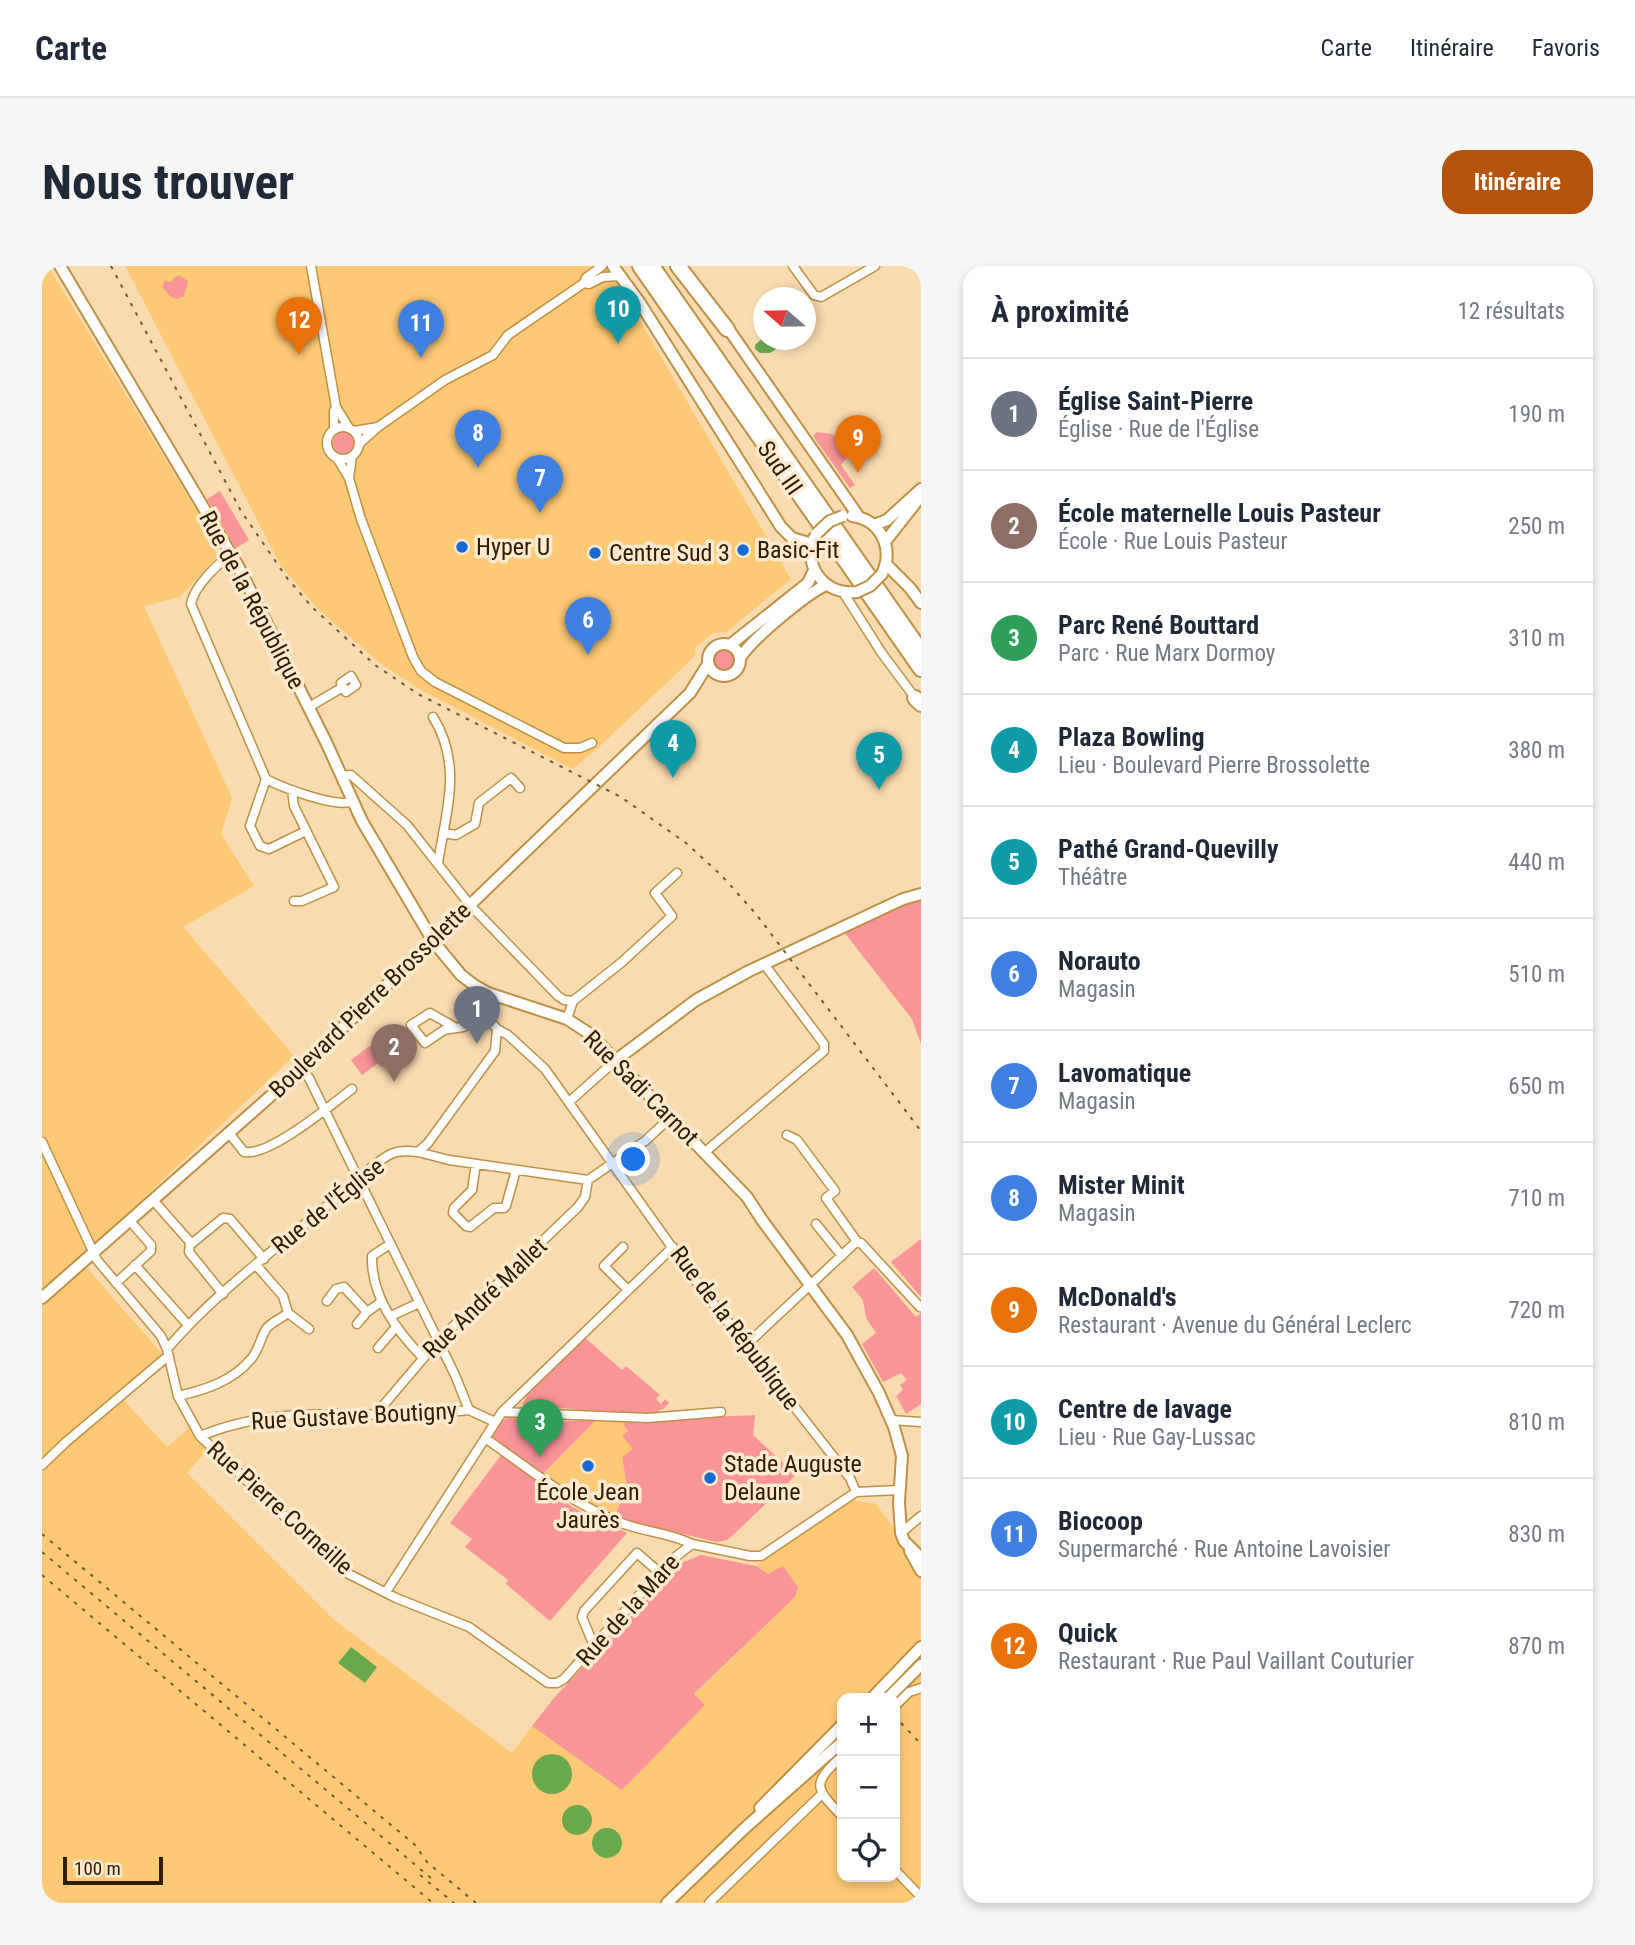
<!DOCTYPE html>
<html lang="fr">
<head>
<meta charset="utf-8">
<style>
	body { margin:0; font-family:"Roboto Condensed",sans-serif; background:#f6f6f7; color:#1f2937 }
	.controls { position:absolute; right:21px; bottom:21px; display:grid; overflow:hidden; border-radius:14px; box-shadow:0 4px 10px #0003 }
	.controls button { width:63px; height:63px; display:grid; place-items:center; padding:0; border:0; border-bottom:2px solid #e0e1e3; background:#fff; color:#1f2937; font:35px sans-serif }
	.compass { position:absolute; left:711px; top:21px; width:63px; height:63px; border-radius:50%; background:#fff; box-shadow:0 4px 10px #0003; rotate:290deg }
	.scale { position:absolute; left:21px; bottom:18px; width:100px; box-sizing:border-box; padding-left:7px; border:4px solid #2f1d00; border-top:0; font-size:19px; line-height:24px; white-space:nowrap; color:#2f1d00; -webkit-text-stroke:5px #feeace; paint-order:stroke }
	.you { position:absolute; left:592px; top:894px; width:24px; height:24px; margin:-18px; border:5px solid #fff; border-radius:50%; background:#1a73e8; box-shadow:0 0 0 10px #1a73e833 }
	.badge { display:grid; place-items:center; width:46px; height:46px; border-radius:50%; background:#b45309; color:#fff; font-size:23px; font-weight:700 }
	.pin { position:absolute; translate:-50% -58px; filter:drop-shadow(0 2px 4px #0008) }
	.pin::after { content:''; position:absolute; top:37px; width:24px; height:21px; background:inherit; clip-path:polygon(0 0,100% 0,50% 100%) }
	.list { margin:0; padding:0; list-style:none }
	h2 { display:flex; justify-content:space-between; align-items:center; height:91px; margin:0; padding:0 28px; font-size:30px }
	h2 small { font-size:23px; font-weight:400; color:#747a83 }
	.list li { display:grid; grid-template-columns:46px 1fr auto; gap:21px; align-items:center; box-sizing:border-box; height:112px; padding:0 28px; border-top:2px solid #e0e1e3 }
	.list b { display:block; font-size:26px; white-space:nowrap }
	.list p { margin:0; font-size:23px; white-space:nowrap; color:#747a83 }
	.list em { font-size:23px; font-style:normal; color:#747a83 }
	.icon { flex:none; width:38px; height:38px; fill:none; stroke:currentColor; stroke-width:2; stroke-linecap:round; stroke-linejoin:round }
	.map { position:relative; flex:none; width:879px; height:1637px; overflow:hidden; border-radius:21px }
	header { display:flex; align-items:center; gap:42px; box-sizing:border-box; height:98px; padding:0 35px; background:#fff; border-bottom:2px solid #e0e1e3 }
	header strong { font-size:33px }
	nav { display:flex; gap:38px; margin-inline-start:auto; font-size:24px }
	.intro { display:flex; align-items:center; justify-content:space-between; box-sizing:border-box; height:168px; padding:0 42px }
	h1 { margin:0; font-size:49px }
	.button { padding:18px 32px; border-radius:21px; background:#b45309; color:#fff; font-size:24px; font-weight:700 }
	main { display:flex; gap:42px; padding:0 42px }
	aside { flex:1; background:#fff; border-radius:21px; box-shadow:0 4px 10px #0003 }
	.map>svg:first-child { display:block }
	.built { fill:#fec975; fill-rule:evenodd }
	.green { fill:#f99499 }
	.water { fill:#69a84f }
	.lines { fill:none; stroke-linecap:round; stroke-linejoin:round }
	.street-casing { stroke:#be9044; stroke-width:11 }
	.secondary-casing { stroke:#be9044; stroke-width:14 }
	.highway-casing { stroke:#be9044; stroke-width:18 }
	.street { stroke:#fff; stroke-width:8 }
	.secondary { stroke:#fff; stroke-width:10 }
	.highway { stroke:#fff; stroke-width:14 }
	.rail { stroke:#6f5937; stroke-width:2; stroke-dasharray:3.5 7; stroke-linecap:butt }
	.secondary-bridge-casing { stroke:#be9044; stroke-width:14; stroke-linecap:butt }
	.secondary-bridge { stroke:#fff; stroke-width:10 }
	.poi-dot { fill:#176ad4; stroke:#feeace; stroke-width:2.5 }
	.labels { text-anchor:middle; stroke-width:7; stroke-linejoin:round; paint-order:stroke }
	.street-label { font-size:24px; fill:#2f1d00; stroke:#feeace }
	.poi-label { font-size:24px; fill:#2f1d00; stroke:#feeace; text-anchor:start }
</style>
</head>
<body>
<header>
<strong>Carte</strong>
<nav><a>Carte</a><a>Itinéraire</a><a>Favoris</a></nav>
</header>
<div class="intro"><h1>Nous trouver</h1><a class="button">Itinéraire</a></div>
<main>
<div class="map">
<svg width="879" height="1637" viewBox="0 0 879 1637">
	<rect width="100%" height="100%" fill="#f9dbb0"/>
	<!-- built -->
	<path class="built" d="M 0,0 L 6,0 L 174,277 L 174,292 L 138,331 L 102,340 L 190,532 L 179,568 L 212,620 L 141,661 L 252,790 L 37,993 L 121,1089 L 77,1129 L 125,1181 L 147,1162 L 154,1174 L 169,1186 L 165,1184 L 145,1207 L 292,1354 L 470,1487 L 490,1460 L 580,1523 L 663,1439 L 652,1429 L 753,1331 L 714,1300 L 741,1277 L 808,1234 L 834,1238 L 879,1299 L 879,1637 L 0,1637 ZM 800,1432 L 853,1432 L 853,1611 L 800,1611 Z
		M 83,0 L 564,0 L 587,36 L 749,313 L 684,366 L 671,367 L 654,381 L 653,390 L 557,481 L 531,503 L 379,424 L 339,398 L 275,342 L 239,300 Z
		M 554,1154 L 585,1155 L 587,1165 L 580,1170 L 592,1183 L 580,1191 L 585,1220 L 573,1250 L 536,1233 L 501,1209 Z"/>
	<!-- green -->
	<path class="green" d="M 138,10 L 146,15 L 142,30 L 136,33 L 130,32 L 120,21 L 123,15 L 130,16 L 132,11 Z
		M291 177a11 11 0 1 1 22 0a11 11 0 1 1-22 0Z
		M 775,166 L 790,168 L 806,180 L 804,181 L 809,188 L 804,190 L 805,192 L 799,199 L 813,219 L 808,222 L 771,170 Z
		M 178,225 L 207,274 L 194,282 L 165,233 Z
		M670 393a12 12 0 1 1 24 0a12 12 0 1 1-24 0Z
		M 879,632 L 879,778 L 870,753 L 802,666 L 857,640 Z
		M 334,775 L 346,790 L 320,809 L 309,794 Z
		M 879,973 L 879,1031 L 849,996 Z
		M 832,1002 L 874,1051 L 879,1047 L 879,1138 L 864,1148 L 854,1130 L 861,1124 L 858,1119 L 865,1114 L 859,1107 L 841,1116 L 820,1078 L 834,1067 L 824,1052 L 821,1034 L 810,1021 Z
		M 542,1071 L 580,1104 L 584,1100 L 618,1129 L 614,1133 L 619,1138 L 623,1133 L 627,1137 L 621,1143 L 617,1144 L 617,1147 L 536,1146 L 535,1143 L 515,1142 L 513,1145 L 483,1144 L 481,1138 L 485,1128 Z
		M 713,1149 L 711,1169 L 754,1209 L 690,1270 L 685,1274 L 675,1276 L 590,1256 L 573,1250 L 585,1220 L 580,1191 L 591,1183 L 580,1170 L 586,1165 L 581,1158 L 585,1155 Z
		M 465,1152 L 507,1153 L 509,1156 L 554,1154 L 501,1208 L 450,1171 L 460,1155 Z
		M 460,1188 L 530,1241 L 585,1267 L 508,1355 L 464,1318 L 466,1314 L 423,1281 L 430,1273 L 408,1257 Z
		M 659,1289 L 714,1300 L 726,1308 L 741,1300 L 756,1321 L 753,1331 L 652,1428 L 663,1439 L 580,1524 L 490,1460 L 512,1432 L 639,1297 Z"/>
	<!-- water -->
	<path class="water" d="M 721,72 L 722,74 L 748,74 L 728,87 L 718,87 L 713,83 L 713,79 Z
		M 309,1381 L 335,1401 L 323,1417 L 296,1397 Z
		M490 1508a20 20 0 1 1 40 0a20 20 0 1 1-40 0Z
		M520 1554a15 15 0 1 1 30 0a15 15 0 1 1-30 0Z
		M550 1577a15 15 0 1 1 30 0a15 15 0 1 1-30 0Z"/>
	<g class="lines">
		<defs>
			<path id="street" d="M 269,0 L 294,141 L 307,162
				M 751,0 L 772,29 L 779,31 L 833,0
				M 542,17 L 547,18 L 561,11 L 579,10
				M285 177a16 16 0 1 1 32 0a16 16 0 1 1-32 0Z
				M 292,164 L 292,145 L 294,141
				M 312,165 L 336,161
				M 317,178 L 336,161 L 403,114 L 451,89 L 466,69 L 542,17 L 544,12 L 560,0
				M 295,192 L 307,212 L 319,253 L 371,391 L 379,405 L 393,416 L 522,482 L 538,482 L 550,477
				M 307,212 L 310,191
				M 189,288 C 175,299 152,320 149,338 L 224,513 C 239,521 296,543 310,535
				M 801,326 L 839,386 L 874,433
				M 267,441 L 301,421 L 299,417 L 309,410 L 314,419 L 304,426 L 301,421
				M 391,451 C 421,499 404,545 396,597
				M 299,510 L 309,509 L 365,559 L 428,639 L 516,730 L 522,734 L 531,735
				M 224,513 L 208,560 L 218,580 L 227,583 L 264,565
				M 250,524 L 252,540 L 292,621 L 260,635 L 252,635
				M 401,567 L 414,569 L 433,558 L 437,537 L 469,512 L 478,522
				M 525,753 L 531,735 L 580,696 L 630,650 L 613,627 L 635,607
				M 414,762 L 402,764 L 383,777 L 369,759 L 388,747 L 414,762 L 421,761 L 444,748
				M 455,763 L 466,769 L 503,803 L 654,1015 L 808,1212 L 814,1226
				M 259,802 L 267,812 L 413,1109 L 427,1144 L 453,1156
				M 527,836 L 574,794
				M 187,867 L 202,886 C 227,891 289,839 310,823
				M 745,869 L 755,874 L 793,925 L 784,932 L 816,977
				M 0,876 L 55,994 L 119,1070 L 125,1083 L 136,1130 L 158,1170 L 299,1304 L 354,1332 L 427,1361 L 506,1417 L 515,1417 L 522,1413 L 627,1296 L 650,1278 L 708,1290 L 719,1290 L 814,1226 L 858,1224
				M 376,886 L 407,894 L 546,914 L 603,875 L 629,851
				M 663,886 L 782,785 L 782,778 L 722,698
				M 434,898 L 430,924 L 412,942 L 411,947 L 424,960 L 428,961 L 452,942 L 462,942 L 464,940 L 474,904
				M 111,934 L 148,976 L 147,986 L 181,1028
				M 774,958 L 800,990
				M 348,978 L 330,990 C 329,1030 354,1064 381,1092
				M 148,979 L 181,952 L 188,953 L 222,993
				M 581,981 L 562,1000 L 585,1023
				M 93,999 L 146,1059
				M 214,999 L 241,1030 L 246,1047 L 267,1063
				M 74,1017 L 109,985 L 109,979 L 88,955
				M 285,1035 L 294,1023 L 302,1021 L 325,1046 L 339,1036
				M 349,1050 L 377,1037
				M 315,1058 L 325,1046
				M 703,1080 L 813,977 L 819,977 L 878,1041
				M 336,1082 L 354,1061
				M 125,1083 C 172,1028 231,985 286,939 C 302,926 332,896 349,888 C 357,884 367,885 376,886 L 386,877 L 453,785 L 455,763 C 445,752 438,741 446,727
				M 136,1130 C 163,1124 191,1115 209,1093 C 217,1084 218,1073 224,1063 C 228,1057 240,1052 246,1047
				M 460,1146 L 606,1152 L 679,1146
				M 334,1148 L 396,1075 L 536,941 L 543,931 L 546,914
				M 849,1154 L 879,1156
				M 158,1170 C 230,1141 292,1149 367,1149 C 387,1149 407,1146 427,1144
				M 443,1172 C 486,1202 527,1236 577,1256 C 600,1266 627,1266 650,1278
				M 0,1199 L 24,1176 L 126,1090
				M 859,1267 L 879,1250
				M 344,1326 L 460,1146 L 631,981
				M 552,1380 L 540,1351 L 542,1345 L 595,1287 L 618,1307
				M 853,1440 L 867,1426 L 879,1422
				M 800,1490 C 770,1518 772,1521 800,1550
				M 853,1604 L 879,1631
				M 667,1637 L 780,1528"/>
			<path id="secondary" d="M 18,0 L 195,298 L 284,476 L 320,555 L 391,675 L 419,709 L 432,719 L 446,727 L 525,753 L 548,768 L 705,931 L 720,954 L 805,1069 L 837,1127 L 852,1161 L 860,1190 L 857,1236 L 859,1267 L 862,1275 L 879,1292
				M 571,0 L 598,37 L 739,261 L 750,272 L 770,278
				M 683,58 L 817,251
				M 810,250 C 839,254 852,282 840,308
				M 832,259 L 845,254 L 879,223
				M 772,272 C 761,302 783,329 815,326
				M 843,276 L 879,230
				M 844,298 L 868,322 L 879,337
				M666 394a16 16 0 1 1 32 0a16 16 0 1 1-32 0Z
				M 688,379 L 766,317 L 772,304
				M 698,392 C 710,373 764,328 784,319
				M 574,794 L 654,734 L 707,705 L 861,633 L 879,628
				M 0,1032 L 241,819 L 648,427 L 666,398
				M 868,1285 L 879,1305
				M 830,1432 L 879,1381
				M 846,1432 L 879,1399
				M 718,1542 L 800,1459
				M 625,1637 L 704,1561 L 800,1476"/>
			<path id="highway" d="M 598,0 L 879,403
				M 610,0 L 879,385
				M 636,0 L 685,63
				M 873,432 L 879,438"/>
		</defs>
		<!-- street casing -->
		<use href="#street" class="street-casing"/>
		<!-- secondary casing -->
		<use href="#secondary" class="secondary-casing"/>
		<!-- highway casing -->
		<use href="#highway" class="highway-casing"/>
		<!-- street -->
		<use href="#street" class="street"/>
		<!-- secondary -->
		<use href="#secondary" class="secondary"/>
		<!-- highway -->
		<use href="#highway" class="highway"/>
		<!-- rail -->
		<path class="rail" d="M 69,0 L 199,245 L 245,312 L 270,341 L 333,399 L 376,428 L 579,531 L 644,577 L 679,609 L 714,648 L 879,865
			M 0,1268 L 373,1579 L 385,1596 L 434,1637
			M 0,1286 L 389,1612
			M 0,1309 L 391,1637
			M 859,1457 L 879,1478
			M 378,1609 L 412,1637"/>
		<defs>
			<path id="secondary-bridge" d="M 774,268 L 788,255 L 801,250
				M 815,326 L 828,320 L 840,308"/>
		</defs>
		<!-- secondary-bridge casing -->
		<use href="#secondary-bridge" class="secondary-bridge-casing"/>
		<!-- secondary-bridge -->
		<use href="#secondary-bridge" class="secondary-bridge"/>
	</g>
	<!-- markers -->
	<g class="poi-dot">
		<circle cx="420" cy="281" r="7"/>
		<circle cx="701" cy="284" r="7"/>
		<circle cx="553" cy="287" r="7"/>
		<circle cx="546" cy="1200" r="7"/>
		<circle cx="668" cy="1212" r="7"/>
	</g>
	<g class="labels">
		<!-- street labels -->
		<g class="street-label">
			<text transform="translate(738 202) rotate(55)" y="8">Sud III</text>
			<text transform="translate(210 334) rotate(62)" y="8">Rue de la République</text>
			<text transform="translate(328 734) rotate(-44)" y="8">Boulevard Pierre Brossolette</text>
			<text transform="translate(599 822) rotate(45)" y="8">Rue Sadi Carnot</text>
			<text transform="translate(286 940) rotate(-39)" y="8">Rue de l'Église</text>
			<text transform="translate(443 1032) rotate(-44)" y="8">Rue André Mallet</text>
			<text transform="translate(693 1062) rotate(53)" y="8">Rue de la République</text>
			<text transform="translate(312 1150) rotate(-3)" y="8">Rue Gustave Boutigny</text>
			<text transform="translate(238 1242) rotate(42)" y="8">Rue Pierre Corneille</text>
			<text transform="translate(586 1344) rotate(-48)" y="8">Rue de la Mare</text>
		</g>
		<!-- poi labels -->
		<g class="poi-label">
			<text x="434" y="289">Hyper U</text>
			<text x="715" y="292">Basic-Fit</text>
			<text x="567" y="295">Centre Sud 3</text>
			<text x="682" y="1206">Stade Auguste<tspan x="682" dy="28">Delaune</tspan></text>
			<text x="546" y="1234" text-anchor="middle">École Jean<tspan x="546" dy="28">Jaurès</tspan></text>
		</g>
	</g>
</svg>
<div class="controls">
<button>+</button>
<button>−</button>
<button><svg class="icon" aria-label="locate" viewBox="0 0 24 24"><circle cx="12" cy="12" r="6"/><path d="M12 2v4M12 18v4M2 12h4M18 12h4"/></svg></button>
</div>
<svg class="compass" viewBox="-18 -18 36 36"><path d="M0-13l5 13h-10z" fill="#e53935"/><path d="M0 13l5-13h-10z" fill="#747a83"/></svg>
<div class="scale">100 m</div>
<div class="you"></div>
<div class="pin badge" style="left:435px;top:778px;background:#6b7280">1</div>
<div class="pin badge" style="left:352px;top:816px;background:#8d6e63">2</div>
<div class="pin badge" style="left:498px;top:1191px;background:#2e9e5b">3</div>
<div class="pin badge" style="left:631px;top:512px;background:#0f9aa8">4</div>
<div class="pin badge" style="left:837px;top:524px;background:#0f9aa8">5</div>
<div class="pin badge" style="left:546px;top:389px;background:#3f7fe0">6</div>
<div class="pin badge" style="left:498px;top:247px;background:#3f7fe0">7</div>
<div class="pin badge" style="left:436px;top:202px;background:#3f7fe0">8</div>
<div class="pin badge" style="left:816px;top:207px;background:#e8710a">9</div>
<div class="pin badge" style="left:576px;top:78px;background:#0f9aa8">10</div>
<div class="pin badge" style="left:379px;top:92px;background:#3f7fe0">11</div>
<div class="pin badge" style="left:257px;top:89px;background:#e8710a">12</div>
</div>
<aside>
<h2>À proximité<small>12 résultats</small></h2>
<ul class="list">
<li><span class="badge" style="background:#6b7280">1</span><div><b>Église Saint-Pierre</b><p>Église · Rue de l'Église</p></div><em>190 m</em></li>
<li><span class="badge" style="background:#8d6e63">2</span><div><b>École maternelle Louis Pasteur</b><p>École · Rue Louis Pasteur</p></div><em>250 m</em></li>
<li><span class="badge" style="background:#2e9e5b">3</span><div><b>Parc René Bouttard</b><p>Parc · Rue Marx Dormoy</p></div><em>310 m</em></li>
<li><span class="badge" style="background:#0f9aa8">4</span><div><b>Plaza Bowling</b><p>Lieu · Boulevard Pierre Brossolette</p></div><em>380 m</em></li>
<li><span class="badge" style="background:#0f9aa8">5</span><div><b>Pathé Grand-Quevilly</b><p>Théâtre</p></div><em>440 m</em></li>
<li><span class="badge" style="background:#3f7fe0">6</span><div><b>Norauto</b><p>Magasin</p></div><em>510 m</em></li>
<li><span class="badge" style="background:#3f7fe0">7</span><div><b>Lavomatique</b><p>Magasin</p></div><em>650 m</em></li>
<li><span class="badge" style="background:#3f7fe0">8</span><div><b>Mister Minit</b><p>Magasin</p></div><em>710 m</em></li>
<li><span class="badge" style="background:#e8710a">9</span><div><b>McDonald's</b><p>Restaurant · Avenue du Général Leclerc</p></div><em>720 m</em></li>
<li><span class="badge" style="background:#0f9aa8">10</span><div><b>Centre de lavage</b><p>Lieu · Rue Gay-Lussac</p></div><em>810 m</em></li>
<li><span class="badge" style="background:#3f7fe0">11</span><div><b>Biocoop</b><p>Supermarché · Rue Antoine Lavoisier</p></div><em>830 m</em></li>
<li><span class="badge" style="background:#e8710a">12</span><div><b>Quick</b><p>Restaurant · Rue Paul Vaillant Couturier</p></div><em>870 m</em></li>
</ul>
</aside>
</main>
</body>
</html>
